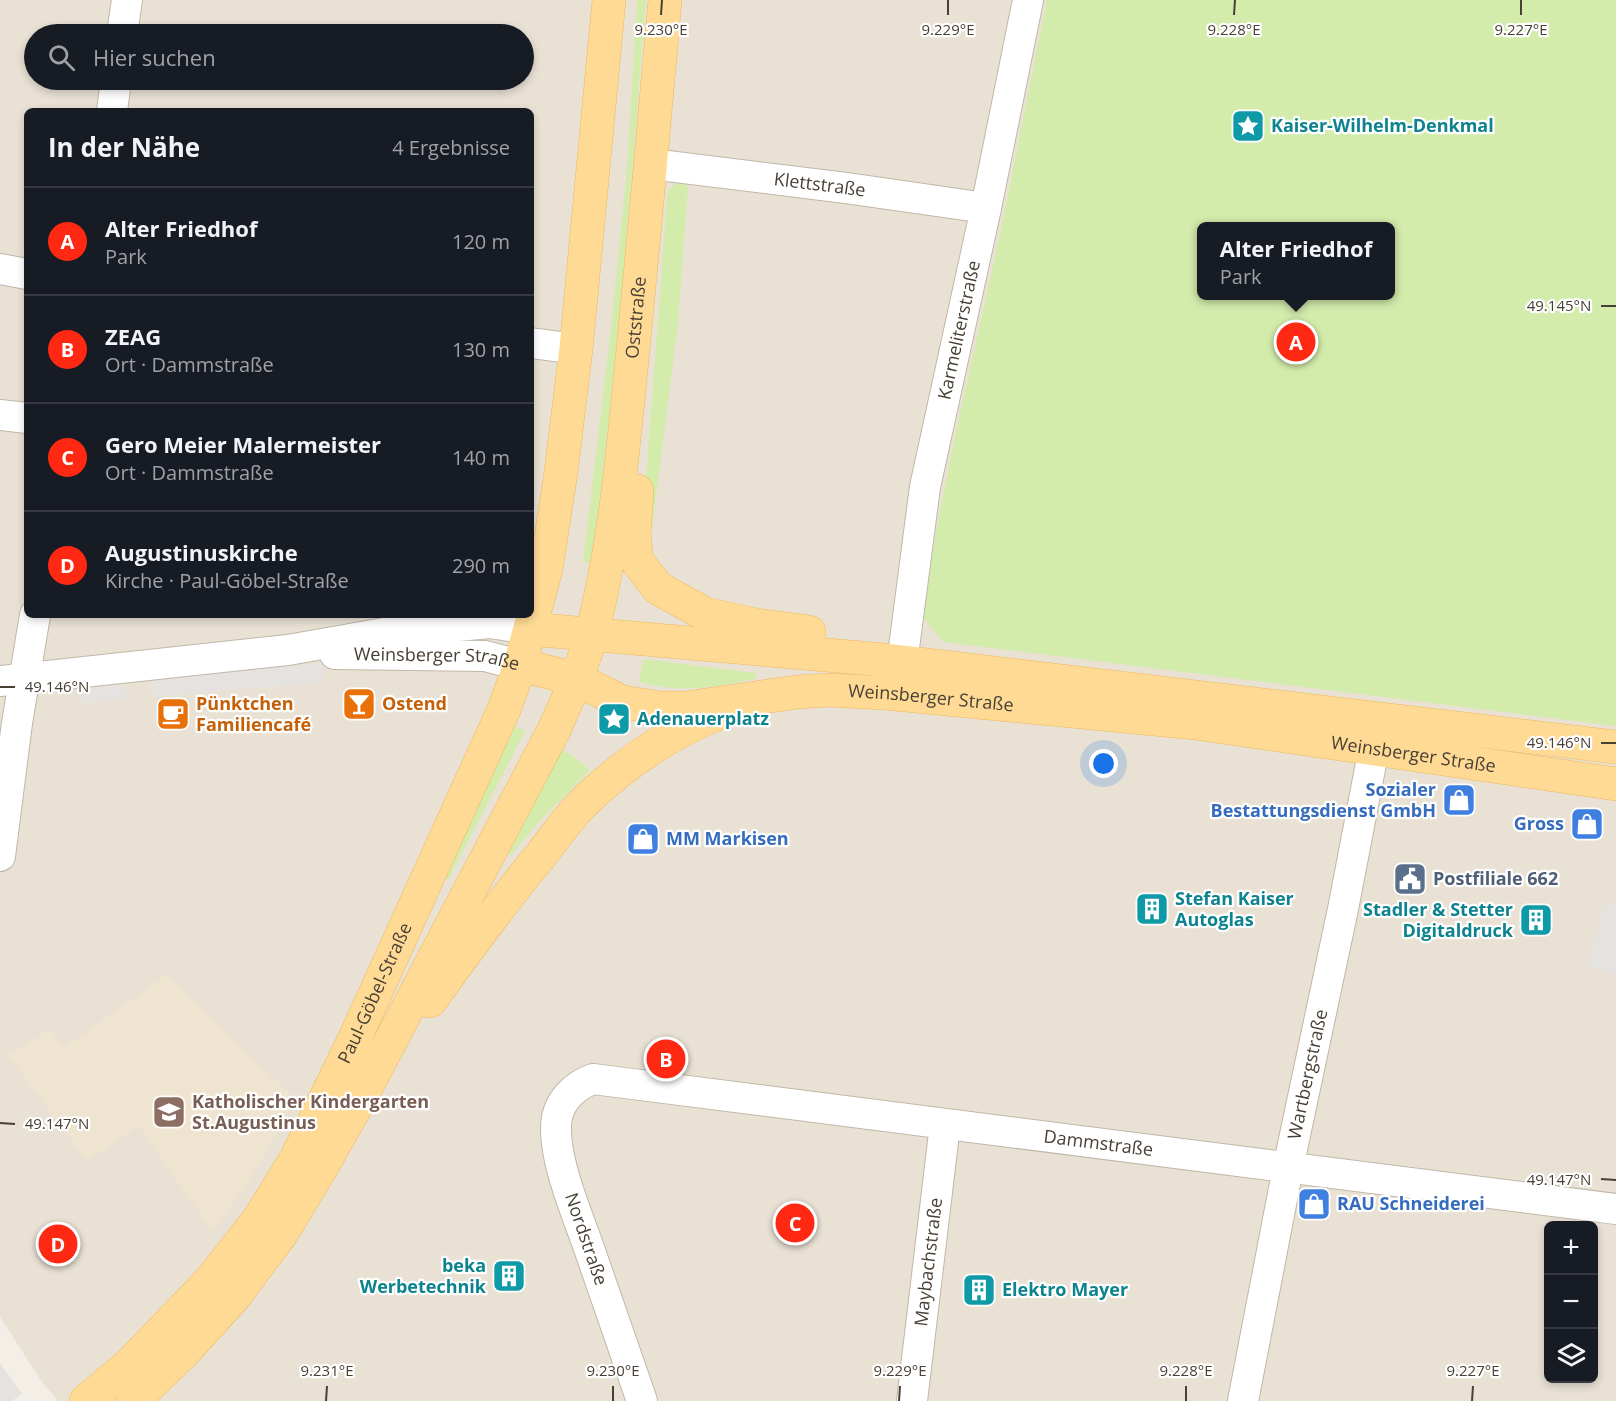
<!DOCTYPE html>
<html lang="de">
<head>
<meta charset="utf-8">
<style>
	body { margin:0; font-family:"Open Sans",sans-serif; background:#242831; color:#f1f3f6 }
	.controls { position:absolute; right:18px; bottom:18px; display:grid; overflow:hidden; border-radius:9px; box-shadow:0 3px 9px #0003 }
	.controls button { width:54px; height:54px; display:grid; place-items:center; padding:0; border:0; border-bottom:2px solid #363941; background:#171b24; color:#f1f3f6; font:30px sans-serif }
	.you { position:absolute; left:1104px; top:764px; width:21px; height:21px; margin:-15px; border:4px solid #fff; border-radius:50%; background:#1a73e8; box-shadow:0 0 0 9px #1a73e833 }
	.badge { display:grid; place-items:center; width:39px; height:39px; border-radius:50%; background:#ff2813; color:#fff; font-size:20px; font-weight:700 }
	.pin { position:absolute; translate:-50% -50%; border:3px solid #fff; box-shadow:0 2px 6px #0006 }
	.popup { position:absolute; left:1197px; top:222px; width:198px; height:78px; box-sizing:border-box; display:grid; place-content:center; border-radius:9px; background:#171b24; filter:drop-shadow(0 2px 4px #0005); font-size:20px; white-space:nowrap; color:#9ea1a6 }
	.popup b { font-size:22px; color:#f1f3f6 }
	.popup::after { content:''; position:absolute; left:50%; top:100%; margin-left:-12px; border:12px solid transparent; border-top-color:#171b24 }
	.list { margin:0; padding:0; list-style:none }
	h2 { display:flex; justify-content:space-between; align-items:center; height:78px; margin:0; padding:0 24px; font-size:26px }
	h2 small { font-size:20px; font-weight:400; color:#9ea1a6 }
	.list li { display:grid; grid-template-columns:39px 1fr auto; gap:18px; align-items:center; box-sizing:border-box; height:108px; padding:0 24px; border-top:2px solid #363941 }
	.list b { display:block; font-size:22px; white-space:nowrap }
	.list p { margin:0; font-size:20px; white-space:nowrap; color:#9ea1a6 }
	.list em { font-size:20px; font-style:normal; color:#9ea1a6 }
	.icon { flex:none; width:33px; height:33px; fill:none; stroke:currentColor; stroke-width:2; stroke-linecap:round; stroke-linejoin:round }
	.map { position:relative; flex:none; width:1616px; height:1401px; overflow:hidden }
	.search { position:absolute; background:#171b24; box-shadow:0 3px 9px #0003; left:24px; top:24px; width:510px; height:66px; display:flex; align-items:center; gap:15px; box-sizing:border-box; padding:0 21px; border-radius:33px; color:#9ea1a6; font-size:22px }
	.panel { position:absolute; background:#171b24; box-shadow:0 3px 9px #0003; left:24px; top:108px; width:510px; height:510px; border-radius:9px }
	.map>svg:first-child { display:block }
	.residential { fill:#e9e1d4; fill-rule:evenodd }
	.education { fill:#efe4cf }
	.green { fill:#d3ecac; fill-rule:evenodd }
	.parking { fill:#e5e2df }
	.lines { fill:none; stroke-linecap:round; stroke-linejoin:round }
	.minor-casing { stroke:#c1b7a8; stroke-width:32 }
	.primary-casing { stroke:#edb95c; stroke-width:34 }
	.minor { stroke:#fff; stroke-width:30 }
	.primary { stroke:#ffda95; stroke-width:33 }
	.ticks { fill:none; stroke:#483f35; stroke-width:2 }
	.labels { text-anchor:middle; stroke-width:4.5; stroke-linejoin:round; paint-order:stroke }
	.culture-label { font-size:18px; font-weight:bold; fill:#0d838f; stroke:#fff; text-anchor:start }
	.street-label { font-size:18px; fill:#483f35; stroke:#fff }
	.food-label { font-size:18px; font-weight:bold; fill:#c56008; stroke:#fff; text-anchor:start }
	.shop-label { font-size:18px; font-weight:bold; fill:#366cbe; stroke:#fff; text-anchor:end }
	.service-label { font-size:18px; font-weight:bold; fill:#4e5e75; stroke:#fff; text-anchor:start }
	.education-label { font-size:18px; font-weight:bold; fill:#785e54; stroke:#fff; text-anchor:start }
	.ticks-label { font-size:15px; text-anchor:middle; fill:#483f35; stroke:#fff; stroke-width:4.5; stroke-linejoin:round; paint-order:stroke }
</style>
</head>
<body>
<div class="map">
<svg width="1616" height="1401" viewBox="0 0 1616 1401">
	<rect width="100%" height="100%" fill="#f4efe6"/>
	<!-- residential -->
	<path class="residential" d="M 0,0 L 1616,0 L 1616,1401 L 58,1401 L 42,1382 L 0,1317 ZM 34,34 L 524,34 L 524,80 L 34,80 ZM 27,111 L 531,111 L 531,615 L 27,615 ZM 1202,226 L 1390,226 L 1390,296 L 1202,296 ZM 1548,1226 L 1594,1226 L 1594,1378 L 1548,1378 Z"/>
	<!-- education -->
	<path class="education" d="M 166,975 L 295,1099 L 280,1128 L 250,1179 L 213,1232 L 139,1125 L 87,1161 L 9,1056 L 50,1029 L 64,1048 Z"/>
	<!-- green -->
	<path class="green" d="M 637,0 L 646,0 L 619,328 L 593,563 L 583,562 L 611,327 L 627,168 Z
		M 1047,0 L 1616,0 L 1616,726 L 943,642 L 920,614 L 953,446 L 999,239 ZM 1202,226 L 1390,226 L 1390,296 L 1202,296 Z
		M 679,180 L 688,187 L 678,323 L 653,521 L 645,534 L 643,520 L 667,198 L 669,190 Z
		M 643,659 L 756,673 L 755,679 C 711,687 684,694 639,682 Z
		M 513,725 L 525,731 L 448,880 L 445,878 Z
		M 560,749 L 573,756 L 590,770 L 536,825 L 511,855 L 506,853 Z"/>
	<!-- parking -->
	<path class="parking" d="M 323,663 L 324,682 L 154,697 L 152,678 Z
		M 122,683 L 129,699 L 81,703 L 73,687 Z
		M 1604,903 L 1616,905 L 1616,975 L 1587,967 Z
		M 0,1363 L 22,1394 L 12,1401 L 0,1401 Z"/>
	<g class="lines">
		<defs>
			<g id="minor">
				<path d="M 122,34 L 127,0"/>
				<path d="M 112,111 L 116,80"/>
				<path id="s1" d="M 651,164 L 846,188 L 986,208"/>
				<path d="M 0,269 L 27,274"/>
				<path d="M 531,343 L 576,349"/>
				<path d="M 0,415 L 27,418"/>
				<path id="s2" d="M 335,654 L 485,656 L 520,665"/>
				<path id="s3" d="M 902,663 L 925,487 L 986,208 L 1028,0"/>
				<path d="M 0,681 L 288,650 L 390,632 L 490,623 L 530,629"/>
				<path d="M 0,856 L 17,723 L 35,615"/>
				<path id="s4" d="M 642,1401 C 625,1352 608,1303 591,1254 C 579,1218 550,1154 557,1117 C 561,1099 576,1085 593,1079 L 1616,1209"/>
				<path id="s5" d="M 912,1401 L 945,1125"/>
				<path id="s6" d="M 1243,1401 L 1288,1168 L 1343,909 L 1374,748"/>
			</g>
			<g id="primary">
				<path d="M 637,491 L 634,535 L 637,561 L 658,588 L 705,614 L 756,625 L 809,632"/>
				<path d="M 530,629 L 884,660 L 1616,747"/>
				<path id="s7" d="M 520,665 L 576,679 L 622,702 L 660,708 L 686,708 L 797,692 L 829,690 L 885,693 L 1196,723 L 1616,784"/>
				<path d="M 430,1001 C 466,951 502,902 541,855 C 554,838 567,820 581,805 C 621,766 670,732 722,712"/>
				<path id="s8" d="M 86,1401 L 129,1365 L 211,1280 L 259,1219 L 296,1159 L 355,1038 L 505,707 L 520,665 L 546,569 L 561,472 L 576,349 L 609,0"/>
				<path id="s9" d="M 133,1401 L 183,1353 L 234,1297 L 281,1234 L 320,1170 L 359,1101 L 554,730 C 568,698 583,666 592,632 C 617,538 624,436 634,340 C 645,227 655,113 665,0"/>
			</g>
		</defs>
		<!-- minor casing -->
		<use href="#minor" class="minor-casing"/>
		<!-- primary casing -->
		<use href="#primary" class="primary-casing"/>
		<!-- minor -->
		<use href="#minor" class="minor"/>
		<!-- primary -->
		<use href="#primary" class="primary"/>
	</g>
	<!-- ticks -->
	<path class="ticks" d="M 661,15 L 662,0M 948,15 L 948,0M 1234,15 L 1235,0M 1521,15 L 1521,0M 1601,306 L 1616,306M 0,687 L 15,687M 1601,743 L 1616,743M 0,1123 L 15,1124M 1601,1179 L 1616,1180M 326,1401 L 327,1386M 613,1401 L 613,1386M 899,1401 L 900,1386M 1186,1401 L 1186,1386M 1472,1401 L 1473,1386"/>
	<!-- icons -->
	<defs>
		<symbol id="sight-square" viewBox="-11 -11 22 22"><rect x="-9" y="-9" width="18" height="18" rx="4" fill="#0f9aa8" stroke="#fff"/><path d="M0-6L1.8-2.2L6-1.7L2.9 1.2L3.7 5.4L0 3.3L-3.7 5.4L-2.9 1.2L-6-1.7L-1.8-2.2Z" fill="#fff"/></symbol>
		<symbol id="bar-square" viewBox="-11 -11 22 22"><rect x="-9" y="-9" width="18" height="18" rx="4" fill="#e8710a" stroke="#fff"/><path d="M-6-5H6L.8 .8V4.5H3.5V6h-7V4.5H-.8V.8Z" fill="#fff"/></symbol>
		<symbol id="cafe-square" viewBox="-11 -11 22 22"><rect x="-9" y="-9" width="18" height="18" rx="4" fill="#e8710a" stroke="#fff"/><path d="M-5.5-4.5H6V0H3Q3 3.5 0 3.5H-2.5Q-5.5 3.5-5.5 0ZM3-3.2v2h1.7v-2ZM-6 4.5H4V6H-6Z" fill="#fff"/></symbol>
		<symbol id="shop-square" viewBox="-11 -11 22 22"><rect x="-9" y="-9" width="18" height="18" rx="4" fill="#3f7fe0" stroke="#fff"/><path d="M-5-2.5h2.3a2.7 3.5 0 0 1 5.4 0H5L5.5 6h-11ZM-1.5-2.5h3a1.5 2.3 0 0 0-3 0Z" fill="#fff"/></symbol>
		<symbol id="civic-square" viewBox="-11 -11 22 22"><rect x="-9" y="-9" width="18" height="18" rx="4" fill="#5c6f8a" stroke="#fff"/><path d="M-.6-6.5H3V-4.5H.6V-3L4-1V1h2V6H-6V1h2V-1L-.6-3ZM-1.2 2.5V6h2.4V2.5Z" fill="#fff"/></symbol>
		<symbol id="building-square" viewBox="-11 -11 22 22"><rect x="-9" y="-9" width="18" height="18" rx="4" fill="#0f9aa8" stroke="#fff"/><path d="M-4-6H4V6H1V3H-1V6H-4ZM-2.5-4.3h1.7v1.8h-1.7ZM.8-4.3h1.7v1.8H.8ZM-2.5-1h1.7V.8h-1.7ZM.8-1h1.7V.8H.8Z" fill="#fff"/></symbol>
		<symbol id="school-square" viewBox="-11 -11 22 22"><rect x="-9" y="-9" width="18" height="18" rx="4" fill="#8d6e63" stroke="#fff"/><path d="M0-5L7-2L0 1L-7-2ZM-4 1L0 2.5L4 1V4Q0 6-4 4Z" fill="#fff"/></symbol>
	</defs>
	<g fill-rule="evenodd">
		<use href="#sight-square" x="1229" y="107" width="38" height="38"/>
		<use href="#bar-square" x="340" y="685" width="38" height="38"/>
		<use href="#cafe-square" x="154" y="695" width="38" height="38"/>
		<use href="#sight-square" x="595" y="700" width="38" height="38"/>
		<use href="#shop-square" x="1440" y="781" width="38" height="38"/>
		<use href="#shop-square" x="1568" y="805" width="38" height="38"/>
		<use href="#shop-square" x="624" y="820" width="38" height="38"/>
		<use href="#civic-square" x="1391" y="860" width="38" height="38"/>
		<use href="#building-square" x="1133" y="890" width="38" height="38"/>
		<use href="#building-square" x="1517" y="901" width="38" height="38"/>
		<use href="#school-square" x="150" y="1093" width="38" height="38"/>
		<use href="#shop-square" x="1295" y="1185" width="38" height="38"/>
		<use href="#building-square" x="490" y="1257" width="38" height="38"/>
		<use href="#building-square" x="960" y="1271" width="38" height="38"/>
	</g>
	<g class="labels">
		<!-- culture labels -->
		<g class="culture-label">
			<text x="1271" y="132">Kaiser-Wilhelm-Denkmal</text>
			<text x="637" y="725">Adenauerplatz</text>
			<text x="1175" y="905">Stefan Kaiser<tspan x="1175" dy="21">Autoglas</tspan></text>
			<text x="1513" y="916" text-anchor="end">Stadler &amp; Stetter<tspan x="1513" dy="21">Digitaldruck</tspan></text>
			<text x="486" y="1272" text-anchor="end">beka<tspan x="486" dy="21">Werbetechnik</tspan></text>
			<text x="1002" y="1296">Elektro Mayer</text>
		</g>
		<!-- street labels -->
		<g class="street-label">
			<text dy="6" stroke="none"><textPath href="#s1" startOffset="170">Klettstraße</textPath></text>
			<text dy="6" stroke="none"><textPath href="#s9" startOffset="1220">Oststraße</textPath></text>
			<text dy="6" stroke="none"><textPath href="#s3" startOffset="338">Karmeliterstraße</textPath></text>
			<text dy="6" stroke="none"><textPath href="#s2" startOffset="102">Weinsberger Straße</textPath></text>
			<text dy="6" stroke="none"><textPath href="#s7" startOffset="420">Weinsberger Straße</textPath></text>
			<text dy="6" stroke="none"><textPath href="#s7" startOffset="906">Weinsberger Straße</textPath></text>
			<text dy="6" stroke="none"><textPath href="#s8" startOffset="506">Paul-Göbel-Straße</textPath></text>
			<text dy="6" stroke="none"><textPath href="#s6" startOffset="333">Wartbergstraße</textPath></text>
			<text dy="6" stroke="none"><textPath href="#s4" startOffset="862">Dammstraße</textPath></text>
			<text transform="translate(586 1239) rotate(71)" y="6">Nordstraße</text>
			<text dy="6" stroke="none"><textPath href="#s5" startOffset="140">Maybachstraße</textPath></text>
		</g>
		<!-- food labels -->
		<g class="food-label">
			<text x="196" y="710">Pünktchen<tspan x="196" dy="21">Familiencafé</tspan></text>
			<text x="382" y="710">Ostend</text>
		</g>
		<!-- shop labels -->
		<g class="shop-label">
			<text x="1436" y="796">Sozialer<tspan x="1436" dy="21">Bestattungsdienst GmbH</tspan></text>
			<text x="1564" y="830">Gross</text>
			<text x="666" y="845" text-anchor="start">MM Markisen</text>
			<text x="1337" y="1210" text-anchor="start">RAU Schneiderei</text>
		</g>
		<!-- service labels -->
		<g class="service-label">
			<text x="1433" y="885">Postfiliale 662</text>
		</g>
		<!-- education labels -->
		<g class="education-label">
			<text x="192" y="1108">Katholischer Kindergarten<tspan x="192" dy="21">St.Augustinus</tspan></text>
		</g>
	</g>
	<g class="ticks-label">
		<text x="661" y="35">9.230°E</text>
		<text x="948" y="35">9.229°E</text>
		<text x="1234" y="35">9.228°E</text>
		<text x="1521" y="35">9.227°E</text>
		<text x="1559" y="311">49.145°N</text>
		<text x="57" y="692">49.146°N</text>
		<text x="1559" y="748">49.146°N</text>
		<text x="57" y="1129">49.147°N</text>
		<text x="1559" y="1185">49.147°N</text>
		<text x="327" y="1376">9.231°E</text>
		<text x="613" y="1376">9.230°E</text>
		<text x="900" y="1376">9.229°E</text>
		<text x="1186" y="1376">9.228°E</text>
		<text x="1473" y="1376">9.227°E</text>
	</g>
</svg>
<div class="controls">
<button>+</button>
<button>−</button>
<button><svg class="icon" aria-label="layers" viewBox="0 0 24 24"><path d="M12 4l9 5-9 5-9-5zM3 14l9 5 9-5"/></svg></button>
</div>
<div class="you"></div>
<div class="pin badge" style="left:1296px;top:342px">A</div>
<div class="popup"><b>Alter Friedhof</b>Park</div>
<div class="pin badge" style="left:666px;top:1059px">B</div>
<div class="pin badge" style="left:795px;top:1223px">C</div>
<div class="pin badge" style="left:58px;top:1244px">D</div>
<div class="search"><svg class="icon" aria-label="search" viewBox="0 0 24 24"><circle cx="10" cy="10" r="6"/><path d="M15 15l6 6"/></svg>Hier suchen</div>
<section class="panel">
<h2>In der Nähe<small>4 Ergebnisse</small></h2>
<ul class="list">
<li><span class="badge">A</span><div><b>Alter Friedhof</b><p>Park</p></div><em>120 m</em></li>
<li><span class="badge">B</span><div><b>ZEAG</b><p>Ort · Dammstraße</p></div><em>130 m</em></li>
<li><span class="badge">C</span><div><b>Gero Meier Malermeister</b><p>Ort · Dammstraße</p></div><em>140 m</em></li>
<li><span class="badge">D</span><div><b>Augustinuskirche</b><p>Kirche · Paul-Göbel-Straße</p></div><em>290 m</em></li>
</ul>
</section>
</div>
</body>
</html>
